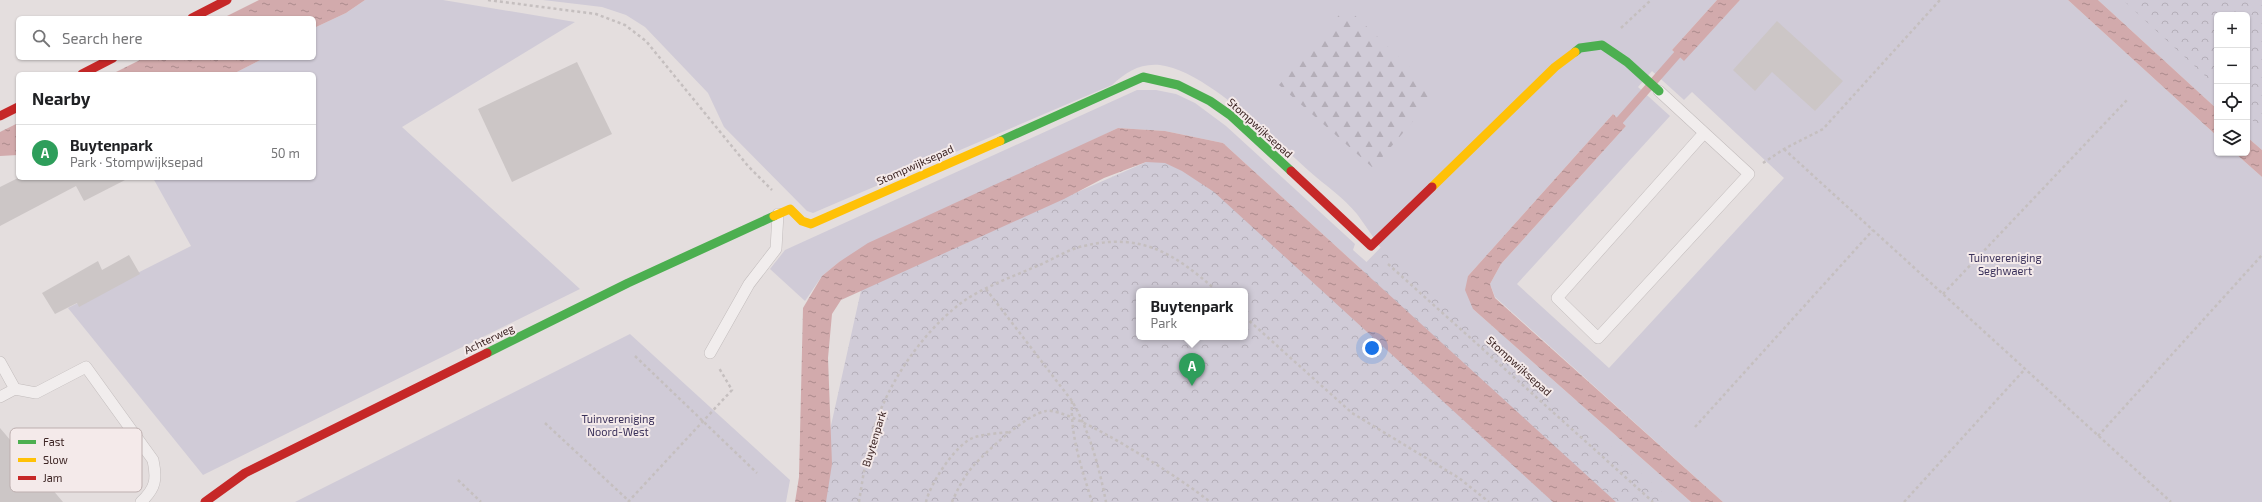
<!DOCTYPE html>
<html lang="en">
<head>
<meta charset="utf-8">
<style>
	body { margin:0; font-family:"Exo 2",sans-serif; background:#f6f6f6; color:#202124 }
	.controls { position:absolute; right:12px; top:12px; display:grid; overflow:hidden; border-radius:6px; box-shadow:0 1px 3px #0004 }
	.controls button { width:36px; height:36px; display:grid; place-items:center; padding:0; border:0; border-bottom:1px solid #e0e0e0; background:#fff; color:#202124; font:20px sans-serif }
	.you { position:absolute; left:1372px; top:348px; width:14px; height:14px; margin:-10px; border:3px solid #fff; border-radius:50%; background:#1a73e8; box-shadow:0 0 0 6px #1a73e833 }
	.badge { display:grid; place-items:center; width:26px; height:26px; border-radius:50%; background:#776665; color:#fff; font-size:13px; font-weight:700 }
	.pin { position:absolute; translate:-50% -33px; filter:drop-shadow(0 1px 2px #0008) }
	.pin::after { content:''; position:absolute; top:21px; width:14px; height:12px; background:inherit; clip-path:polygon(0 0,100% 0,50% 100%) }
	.popup { position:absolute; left:1136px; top:288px; width:112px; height:52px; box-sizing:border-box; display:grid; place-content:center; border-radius:6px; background:#fff; filter:drop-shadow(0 1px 3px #0005); font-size:13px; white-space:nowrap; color:#757577 }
	.popup b { font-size:15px; color:#202124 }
	.popup::after { content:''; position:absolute; left:50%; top:100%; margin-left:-8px; border:8px solid transparent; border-top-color:#fff }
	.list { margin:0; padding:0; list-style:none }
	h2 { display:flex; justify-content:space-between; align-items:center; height:52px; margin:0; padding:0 16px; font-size:17px }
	h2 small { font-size:13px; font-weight:400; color:#757577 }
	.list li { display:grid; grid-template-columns:26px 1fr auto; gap:12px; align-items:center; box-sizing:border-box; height:56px; padding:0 16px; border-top:1px solid #e0e0e0 }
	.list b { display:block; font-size:15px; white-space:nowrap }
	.list p { margin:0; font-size:13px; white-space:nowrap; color:#757577 }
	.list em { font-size:13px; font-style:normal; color:#757577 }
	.icon { flex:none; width:22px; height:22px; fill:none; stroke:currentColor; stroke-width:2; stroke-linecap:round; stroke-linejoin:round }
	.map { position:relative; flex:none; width:2262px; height:502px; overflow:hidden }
	.search { position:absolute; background:#fff; box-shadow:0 1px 3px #0004; left:16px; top:16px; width:300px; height:44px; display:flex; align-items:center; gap:10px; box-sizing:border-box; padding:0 14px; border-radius:6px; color:#757577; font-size:15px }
	.panel { position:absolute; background:#fff; box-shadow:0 1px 3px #0004; left:16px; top:72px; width:300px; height:108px; border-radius:6px }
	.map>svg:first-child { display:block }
	.green { fill:#d0cbd7; fill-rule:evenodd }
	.forest { fill:url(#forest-firs) }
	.park { fill:url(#park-crowns); fill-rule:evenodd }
	.water { fill:url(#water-ripples) }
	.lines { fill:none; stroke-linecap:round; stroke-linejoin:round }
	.stream { stroke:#d2aaac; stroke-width:8 }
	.building { fill:#ccc6c6 }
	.lane-casing { stroke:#c2bcbc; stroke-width:12 }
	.path { stroke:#c5bfbf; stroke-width:2.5; stroke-dasharray:3 3; stroke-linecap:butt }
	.lane { stroke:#f1eded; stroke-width:11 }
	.fast { stroke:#4caf50; stroke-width:9 }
	.slow { stroke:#ffc107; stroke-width:9 }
	.jam { stroke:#c62828; stroke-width:9 }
	.labels { text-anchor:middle; stroke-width:4; stroke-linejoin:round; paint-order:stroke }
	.street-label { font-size:11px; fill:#3d2524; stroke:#f4eaea }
	.park-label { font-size:11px; fill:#3a315a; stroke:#f4eaea }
	.key { fill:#f4eaea; stroke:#bdafaf; stroke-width:1 }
	.key-label { font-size:11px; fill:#3d2524 }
</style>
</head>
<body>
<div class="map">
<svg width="2262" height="502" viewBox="0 0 2262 502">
	<defs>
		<pattern id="forest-firs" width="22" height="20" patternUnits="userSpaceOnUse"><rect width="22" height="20" fill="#d0cbd7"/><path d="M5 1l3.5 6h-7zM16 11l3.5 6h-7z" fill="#b4aeb8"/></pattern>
		<pattern id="park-crowns" width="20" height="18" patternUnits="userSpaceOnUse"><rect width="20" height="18" fill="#d0cbd7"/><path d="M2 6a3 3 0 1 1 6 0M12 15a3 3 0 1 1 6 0" fill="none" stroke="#b4aeb8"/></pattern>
		<pattern id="water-ripples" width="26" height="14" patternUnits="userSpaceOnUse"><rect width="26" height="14" fill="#d2aaac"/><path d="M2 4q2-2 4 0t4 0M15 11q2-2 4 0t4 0" fill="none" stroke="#ac8a8c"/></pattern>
	</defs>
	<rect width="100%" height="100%" fill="#e4dede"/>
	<!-- green -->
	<path class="green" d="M 365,0 L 443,0 L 575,22 L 402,127 L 580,289 L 203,475 L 68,308 L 191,246 L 153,178 L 314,178 L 314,74 L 233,74 L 264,58 L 314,58 L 314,28 L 346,13 Z
		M 543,0 L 1717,0 L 1672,50 L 1684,60 L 1740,0 L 2068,0 L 2217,136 L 2217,153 L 2235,153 L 2262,177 L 2262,502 L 1723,502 L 1495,297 L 1490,284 L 1501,264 L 1626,126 L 1613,114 L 1468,276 L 1473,309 L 1691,502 L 1663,502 L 1383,251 C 1374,239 1366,226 1357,214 C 1344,198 1325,185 1309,171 C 1274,140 1207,71 1160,65 C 1140,63 1126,72 1112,85 L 813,213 L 807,211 L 724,127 L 708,93 L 645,27 L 626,15 L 602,7 ZM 1652,71 L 1684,100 L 1692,92 L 1784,178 L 1609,368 L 1517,284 L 1670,116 L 1638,87 Z
		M 2098,0 L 2262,0 L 2262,150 L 2247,137 L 2247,15 L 2217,15 L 2217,109 Z
		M 1137,90 L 1156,90 L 1176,94 L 1195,103 L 1226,126 L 1355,244 L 1353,250 L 1637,502 L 1616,502 L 1223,143 L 1165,131 L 1118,128 L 839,262 L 822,276 L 805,301 L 770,269 L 785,250 Z
		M 630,334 L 790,480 L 786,502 L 295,502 Z"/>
	<!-- forest -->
	<path class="forest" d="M 1346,7 L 1437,93 L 1373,168 L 1279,85 Z"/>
	<!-- park -->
	<path class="park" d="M 2123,0 L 2262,0 L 2262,129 L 2247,115 L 2247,15 L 2217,15 L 2217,87 Z
		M 1190,143 L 1347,282 L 1384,244 L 1673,502 L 814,502 L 862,286 ZM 1139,291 L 1245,291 L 1245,337 L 1139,337 Z"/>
	<!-- water -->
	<path class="water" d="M 259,0 L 365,0 L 346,13 L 314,28 L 314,18 L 223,18 Z
		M 1717,0 L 1740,0 L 1684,61 L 1672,50 Z
		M 2068,0 L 2098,0 L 2217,109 L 2217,136 Z
		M 144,58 L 264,58 L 233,74 L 112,74 Z
		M 1613,114 L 1626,126 L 1501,264 L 1490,284 L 1495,298 L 1723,502 L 1691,502 L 1473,309 L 1465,290 L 1468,276 Z
		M 18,123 L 18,155 L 0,156 L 0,132 Z
		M 1118,128 L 1165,131 L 1223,143 L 1616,502 L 1553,502 L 1214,192 L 1182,171 L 1165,163 L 1146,162 L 1104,178 L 1064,199 L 841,300 L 832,314 L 828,358 L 832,464 L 826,502 L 795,502 L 799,477 L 803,308 L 822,276 L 839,262 L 868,243 Z
		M 2247,137 L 2262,150 L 2262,177 L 2235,153 L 2247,153 Z"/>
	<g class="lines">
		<!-- stream -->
		<path class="stream" d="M 1620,120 L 1677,55"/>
	</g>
	<!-- building -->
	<path class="building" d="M 1777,21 L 1843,81 L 1815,111 L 1772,72 L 1755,91 L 1733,70 Z
		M 577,62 L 612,134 L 512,182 L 478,109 Z
		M 18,178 L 129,178 L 84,201 L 76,186 L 0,226 L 0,187 Z
		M 129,255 L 140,274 L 79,307 L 77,303 L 55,314 L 42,293 L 98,261 L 102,270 Z
		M 0,428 L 34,468 L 63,502 L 0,502 Z"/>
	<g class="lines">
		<defs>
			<path id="lane" d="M 1659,91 L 1749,174 L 1598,338 L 1557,298 L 1704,133
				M 710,353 L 749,284 L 776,249 L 778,214
				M 0,362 L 15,389 L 0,397
				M 15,389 L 36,393 L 86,367 L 153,460 C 157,479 156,488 141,502"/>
		</defs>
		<!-- lane casing -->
		<use href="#lane" class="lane-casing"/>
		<!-- path -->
		<path class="path" d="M 488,0 L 596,14 L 625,25 L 646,41 L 748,166 L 772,190
			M 1621,28 L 1651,0
			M 1784,149 L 2171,502
			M 1763,163 L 1784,149 L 1823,129 L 1940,0
			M 1388,264 L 1653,502
			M 986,289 L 1072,401 C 1090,432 1099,467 1106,502
			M 1943,294 L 2127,100
			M 1245,317 L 1352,413 L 1459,478 L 1489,502
			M 635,356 L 757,473
			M 1072,401 C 1070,436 1082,469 1092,502
			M 545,423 L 630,502
			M 1695,427 L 1873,230
			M 2098,436 L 2262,255
			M 458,480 L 481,502
			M 628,502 L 732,390 L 719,368
			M 859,502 C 863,476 867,451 875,425 C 890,380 923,332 961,303 C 983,287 1012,277 1037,266 C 1052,260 1068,249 1084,246 C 1142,232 1175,254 1217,291
			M 926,502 C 930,484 956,443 975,437 C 986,434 999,433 1011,432
			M 952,502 C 957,490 965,475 974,465 C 988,450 1027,414 1046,411 C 1070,406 1188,483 1210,502
			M 1904,502 L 2025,369"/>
		<!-- lane -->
		<use href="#lane" class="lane"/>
		<!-- fast -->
		<path class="fast" d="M 1575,52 L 1580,48 L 1602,45 L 1627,62 L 1659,91
			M 1000,141 L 1143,77 L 1178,85 L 1210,101 L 1230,115 L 1291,171
			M 487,353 L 628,283 L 774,216"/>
		<!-- slow -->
		<path class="slow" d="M 1432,187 L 1555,67 L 1575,52
			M 774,216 L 790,209 L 802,221 L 811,224 L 1000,141"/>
		<!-- jam -->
		<path class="jam" d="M 192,18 L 227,0
			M 82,74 L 113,58
			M 0,116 L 18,107
			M 1291,171 L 1371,246 L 1432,187
			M 205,502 L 245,473 L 487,353"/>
	</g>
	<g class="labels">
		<!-- street labels -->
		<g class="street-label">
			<text transform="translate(1260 128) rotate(42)" y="4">Stompwijksepad</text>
			<text transform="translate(915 165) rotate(-24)" y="4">Stompwijksepad</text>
			<text transform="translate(489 339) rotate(-26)" y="4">Achterweg</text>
			<text transform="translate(1519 366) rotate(42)" y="4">Stompwijksepad</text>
			<text transform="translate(874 439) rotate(-73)" y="4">Buytenpark</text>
		</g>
		<!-- park labels -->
		<g class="park-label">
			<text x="2005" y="262">Tuinvereniging<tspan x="2005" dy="13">Seghwaert</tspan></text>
			<text x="618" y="423">Tuinvereniging<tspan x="618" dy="13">Noord-West</tspan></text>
		</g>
	</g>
	<!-- legend -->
	<rect x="10" y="428" width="132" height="64" rx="6" class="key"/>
	<rect x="18" y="440" width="18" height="4" fill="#4caf50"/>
	<rect x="18" y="458" width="18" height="4" fill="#ffc107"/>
	<rect x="18" y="476" width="18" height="4" fill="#c62828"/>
	<g class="key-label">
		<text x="43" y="446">Fast</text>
		<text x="43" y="464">Slow</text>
		<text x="43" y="482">Jam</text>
	</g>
</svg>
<div class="controls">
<button>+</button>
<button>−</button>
<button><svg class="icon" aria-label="locate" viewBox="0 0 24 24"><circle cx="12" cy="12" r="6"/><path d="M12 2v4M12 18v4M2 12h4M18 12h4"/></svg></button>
<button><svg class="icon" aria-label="layers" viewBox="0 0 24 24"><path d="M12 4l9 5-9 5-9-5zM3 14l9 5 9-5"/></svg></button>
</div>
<div class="you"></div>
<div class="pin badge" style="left:1192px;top:386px;background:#2e9e5b">A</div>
<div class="popup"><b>Buytenpark</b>Park</div>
<div class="search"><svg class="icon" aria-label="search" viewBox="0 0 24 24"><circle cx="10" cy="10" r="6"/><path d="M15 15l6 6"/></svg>Search here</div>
<section class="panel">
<h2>Nearby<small></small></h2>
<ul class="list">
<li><span class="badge" style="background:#2e9e5b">A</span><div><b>Buytenpark</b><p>Park · Stompwijksepad</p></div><em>50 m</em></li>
</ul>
</section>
</div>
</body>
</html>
